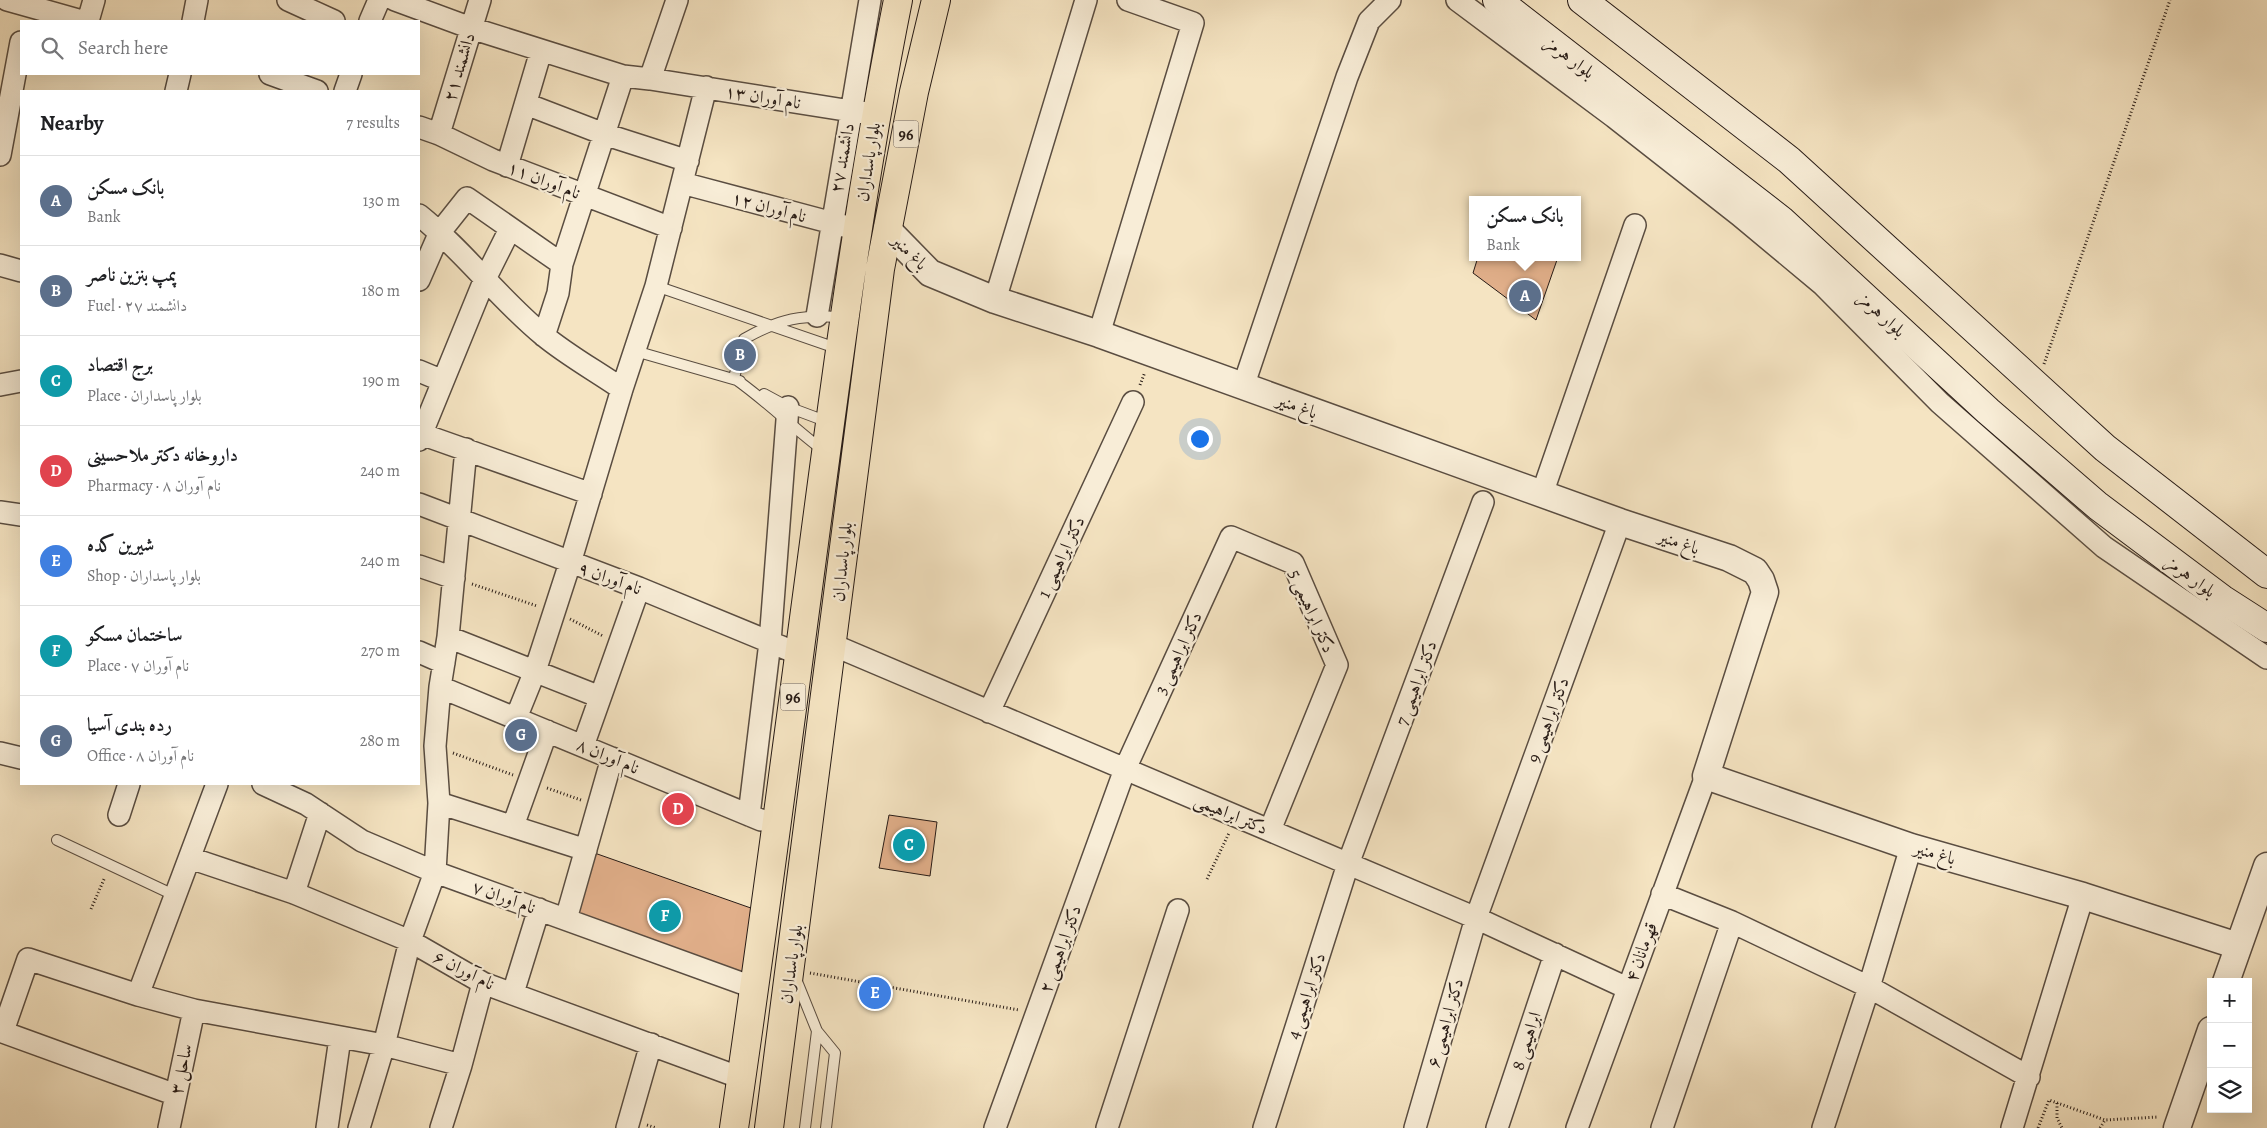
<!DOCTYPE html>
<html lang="en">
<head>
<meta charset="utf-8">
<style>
	body { margin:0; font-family:Alegreya,Amiri,serif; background:#f2f2f2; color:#202124 }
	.controls { position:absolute; right:15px; bottom:15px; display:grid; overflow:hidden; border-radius:0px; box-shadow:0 5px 20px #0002 }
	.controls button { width:45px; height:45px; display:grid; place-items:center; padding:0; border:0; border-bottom:1px solid #e0e0e0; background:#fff; color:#202124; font:25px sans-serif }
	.you { position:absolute; left:1199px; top:438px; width:18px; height:18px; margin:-12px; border:4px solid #fff; border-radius:50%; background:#1a73e8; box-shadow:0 0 0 8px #1a73e833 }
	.badge { display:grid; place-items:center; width:32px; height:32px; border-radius:50%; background:#7c3aed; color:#fff; font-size:16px; font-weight:700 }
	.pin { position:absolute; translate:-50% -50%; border:2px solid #fff; box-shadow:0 1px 5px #0006 }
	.popup { position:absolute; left:1469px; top:196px; width:112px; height:65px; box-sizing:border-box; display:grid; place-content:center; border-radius:0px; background:#fff; filter:drop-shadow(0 1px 4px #0005); font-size:16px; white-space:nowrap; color:#757577 }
	.popup b { font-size:19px; color:#202124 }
	.popup::after { content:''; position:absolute; left:50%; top:100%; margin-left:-10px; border:10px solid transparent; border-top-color:#fff }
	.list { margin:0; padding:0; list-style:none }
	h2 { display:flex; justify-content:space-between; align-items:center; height:65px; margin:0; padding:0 20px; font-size:21px }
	h2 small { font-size:16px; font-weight:400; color:#757577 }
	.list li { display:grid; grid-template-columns:32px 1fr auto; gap:15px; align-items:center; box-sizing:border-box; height:90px; padding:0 20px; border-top:1px solid #e0e0e0 }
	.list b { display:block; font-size:19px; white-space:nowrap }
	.list p { margin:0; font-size:16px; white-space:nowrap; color:#757577 }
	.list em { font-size:16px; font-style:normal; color:#757577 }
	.icon { flex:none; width:28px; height:28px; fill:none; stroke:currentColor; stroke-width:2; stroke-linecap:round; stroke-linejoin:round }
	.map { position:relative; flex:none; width:2267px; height:1128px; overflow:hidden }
	.search { position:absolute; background:#fff; box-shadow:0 5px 20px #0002; left:20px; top:20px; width:400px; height:55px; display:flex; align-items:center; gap:12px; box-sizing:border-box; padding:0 18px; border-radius:0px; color:#757577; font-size:19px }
	.panel { position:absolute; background:#fff; box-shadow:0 5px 20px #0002; left:20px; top:90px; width:400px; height:695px; border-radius:0px }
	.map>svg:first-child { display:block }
	.building { fill:#e1af8a; stroke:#271b16 }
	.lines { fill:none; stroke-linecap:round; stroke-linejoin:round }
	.service-casing { stroke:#5a4d41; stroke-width:12 }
	.minor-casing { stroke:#5a4d41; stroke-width:24 }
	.tertiary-casing { stroke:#5a4d41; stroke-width:29 }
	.secondary-casing { stroke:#271b16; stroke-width:30 }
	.trunk-casing { stroke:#271b16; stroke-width:30 }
	.path { stroke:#271b16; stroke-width:3; stroke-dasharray:1 2.5; stroke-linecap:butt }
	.service { stroke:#f8edd7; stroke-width:10 }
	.minor { stroke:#f8edd7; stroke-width:21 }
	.tertiary { stroke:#f8edd7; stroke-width:26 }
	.secondary { stroke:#f8edd7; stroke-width:28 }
	.trunk { stroke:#f5e4c2; stroke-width:28 }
	.labels { text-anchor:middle; stroke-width:4.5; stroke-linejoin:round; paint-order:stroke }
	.shield { fill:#f8edd7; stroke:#665a50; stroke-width:1 }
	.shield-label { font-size:16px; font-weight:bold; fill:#271b16 }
	.street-label { font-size:18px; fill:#271b16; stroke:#f8edd7 }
</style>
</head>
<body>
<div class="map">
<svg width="2267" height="1128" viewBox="0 0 2267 1128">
	<rect width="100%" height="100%" fill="#f5e4c2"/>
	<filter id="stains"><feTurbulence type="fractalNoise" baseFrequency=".004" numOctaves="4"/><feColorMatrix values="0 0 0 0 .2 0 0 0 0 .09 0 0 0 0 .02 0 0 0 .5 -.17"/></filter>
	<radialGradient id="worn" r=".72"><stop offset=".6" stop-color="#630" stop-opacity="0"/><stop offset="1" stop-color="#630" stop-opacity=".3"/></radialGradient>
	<!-- building -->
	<path class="building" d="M 1478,257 L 1558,257 L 1536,320 L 1473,273 Z
		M 889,815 L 937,822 L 930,876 L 879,868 Z
		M 586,850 L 765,913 L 755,988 L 566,919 Z"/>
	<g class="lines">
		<defs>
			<path id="service" d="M 656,286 L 839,349
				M 635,351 L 740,381
				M 764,394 L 788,407 L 828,422
				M 824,451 C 793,428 767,401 734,378 L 744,339 C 781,318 801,315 843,317
				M 57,840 L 176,896
				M 796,979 L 817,1031 L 805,1128
				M 817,1031 L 835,1053 L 826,1128"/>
			<path id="minor" d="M 7,0 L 82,21
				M 288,0 L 334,21
				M 395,0 L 471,28 L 623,76 L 650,79 L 851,111 L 876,113
				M 1457,0 L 1614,117 L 1739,215 L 1823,285 L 1940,403 L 2104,547 L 2267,658
				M 88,21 L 94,0
				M 193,21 L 197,0
				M 370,21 L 379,0
				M 270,74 L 317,91
				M 650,79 L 677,0
				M 176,91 L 180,74
				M 345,91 L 351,74
				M 526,104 L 604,134 L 688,161
				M 419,127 L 439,134 L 493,160 L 671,228
				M 439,134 L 480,0
				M 0,155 L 21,42
				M 507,166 L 541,51
				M 682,183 L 844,226
				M 419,215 C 464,251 498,298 543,335 C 567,355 596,371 622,389
				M 0,265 L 21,271
				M 419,280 L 440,232 L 467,198 L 562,264
				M 995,300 L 1086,0
				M 817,316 L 870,0
				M 1099,334 L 1193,23 L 1128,0
				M 544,336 L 558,293 L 562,264 L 623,76
				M 419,371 L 443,381
				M 0,385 L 21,381
				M 1243,387 L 1347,77 L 1369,21 L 1390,0
				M 421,434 L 591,494
				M 419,440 L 484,281 L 510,229
				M 1542,494 L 1635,225
				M 419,504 L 639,588 L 799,654
				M 0,512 L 21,515
				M 419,566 L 454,578
				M 448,637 L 600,697
				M 833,645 L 1476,918 L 1627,988
				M 419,652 L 444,663
				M 440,687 L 761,820
				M 989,712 L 1133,402
				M 516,718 L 535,671 L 570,563 L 622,389 L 656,286 L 706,87
				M 583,746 L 639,588
				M 0,753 L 21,758
				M 263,784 L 306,804 L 362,841 L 435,872 L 755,988
				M 439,803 L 586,850
				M 119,815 L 129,784
				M 749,815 L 770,642 L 788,407
				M 513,826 L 547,731
				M 190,858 L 294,893 L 410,941 L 483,983 L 741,1078
				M 294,893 L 320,813
				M 1662,894 L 1732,922 L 1869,987 L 2029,1077
				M 566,919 L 612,758
				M 513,993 L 539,909
				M 138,995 L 194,1010 L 384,1045 L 461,1065
				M 0,1031 L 176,1095
				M 3,1031 L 28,959 L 138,995 L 217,784
				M 169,1128 L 194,1010
				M 327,1128 L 340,1038
				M 359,1128 L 384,1045 L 410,941 L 435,872 L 439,803 L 435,746 L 440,687 L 448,637 L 466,449
				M 441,1128 L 461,1065 L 483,983
				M 627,1128 L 651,1044
				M 995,1128 L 1125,769 L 1231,537 L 1293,563 L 1337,665 L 1270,830
				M 1107,1128 L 1178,910
				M 1264,1128 L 1348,864 L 1483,502
				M 1415,1128 L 1476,918 L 1620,522
				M 1497,1128 L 1555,954
				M 1577,1128 L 1706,776
				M 1662,1128 L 1732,922
				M 1823,1128 L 1869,987 L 1911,847
				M 2012,1128 L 2083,896"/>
			<path id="tertiary" d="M 887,229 L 930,273 L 995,300 L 1099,334 L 1620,522 L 1729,558 L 1755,571 L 1761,580 L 1765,592 L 1706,776 L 1911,847 L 2083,896 L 2238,946
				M 2226,982 L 2267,866
				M 2177,1128 L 2211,1030"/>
			<path id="secondary" d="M 1497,0 L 1781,220 L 1988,411 L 2098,506 L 2222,599 L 2267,628
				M 1582,0 L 1789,160 L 2105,448 L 2267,574"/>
			<path id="trunk" d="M 734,1128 C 763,933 788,738 814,543 C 838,361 862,180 898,0
				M 769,1128 L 880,269 L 914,92 L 936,0"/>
		</defs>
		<!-- service casing -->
		<use href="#service" class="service-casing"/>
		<!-- minor casing -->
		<use href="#minor" class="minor-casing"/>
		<!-- tertiary casing -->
		<use href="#tertiary" class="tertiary-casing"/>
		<!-- secondary casing -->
		<use href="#secondary" class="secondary-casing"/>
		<!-- trunk casing -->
		<use href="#trunk" class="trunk-casing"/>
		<!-- path -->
		<path class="path" d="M 2044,364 L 2170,0
			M 1140,385 L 1145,372
			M 472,584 L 537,606
			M 570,619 L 603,636
			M 453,753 L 513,775
			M 547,788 L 581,800
			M 1207,879 L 1229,833
			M 91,909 L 105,877
			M 810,973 L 1019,1010
			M 2057,1103 L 2057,1118 L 2062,1128
			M 647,1125 L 656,1128
			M 2038,1128 L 2049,1100 L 2105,1120 L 2158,1117
			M 2100,1128 L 2105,1120"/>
		<!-- service -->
		<use href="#service" class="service"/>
		<!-- minor -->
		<use href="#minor" class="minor"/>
		<!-- tertiary -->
		<use href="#tertiary" class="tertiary"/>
		<!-- secondary -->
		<use href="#secondary" class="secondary"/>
		<!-- trunk -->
		<use href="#trunk" class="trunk"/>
	</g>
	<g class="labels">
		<!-- shield labels -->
		<g class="shield">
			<rect x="893.5" y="120.5" width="25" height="27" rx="4"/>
			<rect x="780.5" y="683.5" width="25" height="27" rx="4"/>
		</g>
		<g class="shield-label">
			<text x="906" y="140">96</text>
			<text x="793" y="703">96</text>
		</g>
		<!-- street labels -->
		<g class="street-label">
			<text transform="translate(1570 57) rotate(38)" y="6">بلوار هرمز</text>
			<text transform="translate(459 67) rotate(-73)" y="6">دانشمند ۲۱</text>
			<text transform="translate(763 97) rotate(9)" y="6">نام آوران ۱۳</text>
			<text transform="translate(842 158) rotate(-80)" y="6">دانشمند ۲۷</text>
			<text transform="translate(868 162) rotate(-81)" y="6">بلوار پاسداران</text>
			<text transform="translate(544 180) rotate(21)" y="6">نام آوران ۱۱</text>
			<text transform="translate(769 207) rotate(15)" y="6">نام آوران ۱۲</text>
			<text transform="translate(910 252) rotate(45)" y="6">باغ منیر</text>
			<text transform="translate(1882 314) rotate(43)" y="6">بلوار هرمز</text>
			<text transform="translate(1297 406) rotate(20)" y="6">باغ منیر</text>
			<text transform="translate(1679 542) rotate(19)" y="6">باغ منیر</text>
			<text transform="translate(1061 557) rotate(-65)" y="6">دکتر ابراهیمی 1</text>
			<text transform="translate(842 562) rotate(-84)" y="6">بلوار پاسداران</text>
			<text transform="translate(2191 576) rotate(37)" y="6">بلوار هرمز</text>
			<text transform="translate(610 578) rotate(20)" y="6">نام آوران ۹</text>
			<text transform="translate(1312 611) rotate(66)" y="6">دکتر ابراهیمی 5</text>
			<text transform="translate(1178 653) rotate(-65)" y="6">دکتر ابراهیمی 3</text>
			<text transform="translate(1416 683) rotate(-70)" y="6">دکتر ابراهیمی 7</text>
			<text transform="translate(1548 720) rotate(-70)" y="6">دکتر ابراهیمی 9</text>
			<text transform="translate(608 756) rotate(23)" y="6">نام آوران ۸</text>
			<text transform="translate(1231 814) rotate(23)" y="6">دکتر ابراهیمی</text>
			<text transform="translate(1935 853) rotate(16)" y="6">باغ منیر</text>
			<text transform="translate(504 897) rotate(20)" y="6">نام آوران ۷</text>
			<text transform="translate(1060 949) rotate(-70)" y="6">دکتر ابراهیمی ۲</text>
			<text transform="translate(1641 952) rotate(-70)" y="6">قهرمانان ۴</text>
			<text transform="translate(791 964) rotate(-82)" y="6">بلوار پاسداران</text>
			<text transform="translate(464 970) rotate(27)" y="6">نام آوران ۶</text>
			<text transform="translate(1306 996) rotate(-72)" y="6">دکتر ابراهیمی 4</text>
			<text transform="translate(1445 1023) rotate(-74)" y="6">دکتر ابراهیمی ۶</text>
			<text transform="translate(1526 1041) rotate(-72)" y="6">ابراهیمی 8</text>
			<text transform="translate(181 1069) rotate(-78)" y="6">ساحل ۳</text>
		</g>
	</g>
	<rect width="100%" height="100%" filter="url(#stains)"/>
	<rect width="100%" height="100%" fill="url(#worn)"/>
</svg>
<div class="controls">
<button>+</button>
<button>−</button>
<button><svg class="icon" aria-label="layers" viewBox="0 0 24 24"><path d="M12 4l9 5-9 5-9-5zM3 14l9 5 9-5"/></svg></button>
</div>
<div class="you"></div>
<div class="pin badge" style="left:1525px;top:296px;background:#5c6f8a">A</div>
<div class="popup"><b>بانک مسکن</b>Bank</div>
<div class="pin badge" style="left:740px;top:355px;background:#5c6f8a">B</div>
<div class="pin badge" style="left:909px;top:845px;background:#0f9aa8">C</div>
<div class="pin badge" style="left:678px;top:809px;background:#e0444e">D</div>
<div class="pin badge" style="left:875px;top:993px;background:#3f7fe0">E</div>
<div class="pin badge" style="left:665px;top:916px;background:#0f9aa8">F</div>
<div class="pin badge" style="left:521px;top:735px;background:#5c6f8a">G</div>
<div class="search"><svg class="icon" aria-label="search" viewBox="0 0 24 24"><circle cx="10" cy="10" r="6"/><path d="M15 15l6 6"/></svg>Search here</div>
<section class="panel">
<h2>Nearby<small>7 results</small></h2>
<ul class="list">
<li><span class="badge" style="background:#5c6f8a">A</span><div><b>بانک مسکن</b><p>Bank</p></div><em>130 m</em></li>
<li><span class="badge" style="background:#5c6f8a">B</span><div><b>پمپ بنزین ناصر</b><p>Fuel · دانشمند ۲۷</p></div><em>180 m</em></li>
<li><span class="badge" style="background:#0f9aa8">C</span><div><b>برج اقتصاد</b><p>Place · بلوار پاسداران</p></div><em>190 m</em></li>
<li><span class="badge" style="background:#e0444e">D</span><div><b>داروخانه دکتر ملاحسینی</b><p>Pharmacy · نام آوران ۸</p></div><em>240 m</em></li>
<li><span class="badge" style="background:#3f7fe0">E</span><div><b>شیرین کده</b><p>Shop · بلوار پاسداران</p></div><em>240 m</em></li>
<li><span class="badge" style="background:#0f9aa8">F</span><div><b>ساختمان مسکو</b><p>Place · نام آوران ۷</p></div><em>270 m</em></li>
<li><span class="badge" style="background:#5c6f8a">G</span><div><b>رده بندی آسیا</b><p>Office · نام آوران ۸</p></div><em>280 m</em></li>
</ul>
</section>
</div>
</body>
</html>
